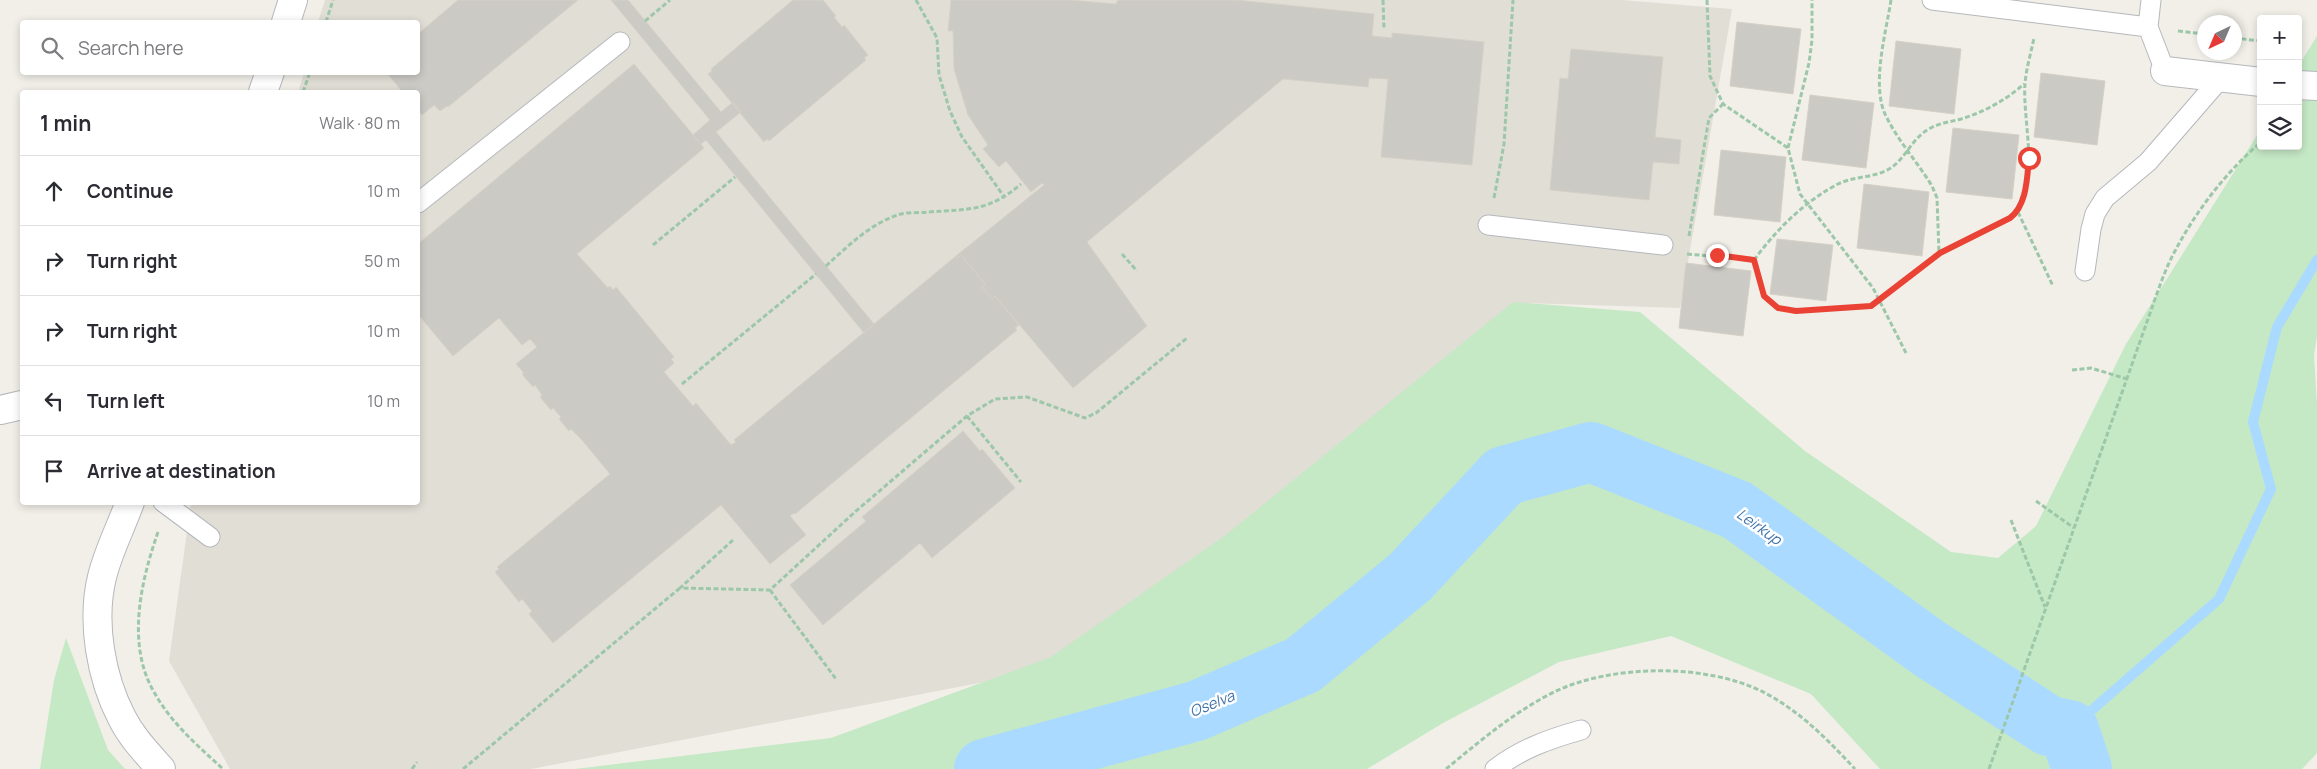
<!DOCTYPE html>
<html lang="en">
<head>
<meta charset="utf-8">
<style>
	body { margin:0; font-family:Manrope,sans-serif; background:#f2f2f3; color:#2b2b33 }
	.controls { position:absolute; right:15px; top:15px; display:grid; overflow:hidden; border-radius:5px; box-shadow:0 2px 8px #0003 }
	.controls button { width:45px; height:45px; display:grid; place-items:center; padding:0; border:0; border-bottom:1px solid #e1e1e2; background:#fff; color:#2b2b33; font:25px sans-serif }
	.compass { position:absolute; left:2197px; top:15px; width:45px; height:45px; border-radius:50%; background:#fff; box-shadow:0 2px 8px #0003; rotate:224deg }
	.stop { position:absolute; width:15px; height:15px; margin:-11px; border:4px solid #ea4335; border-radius:50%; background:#fff }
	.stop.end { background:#ea4335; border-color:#fff; box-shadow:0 1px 5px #0008 }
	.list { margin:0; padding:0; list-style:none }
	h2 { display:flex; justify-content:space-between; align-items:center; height:65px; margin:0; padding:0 20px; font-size:21px }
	h2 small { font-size:16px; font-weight:400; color:#7c7c81 }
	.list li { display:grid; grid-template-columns:32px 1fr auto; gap:15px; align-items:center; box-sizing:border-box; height:70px; padding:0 20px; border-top:1px solid #e1e1e2 }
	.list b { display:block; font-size:19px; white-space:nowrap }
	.list em { font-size:16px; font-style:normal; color:#7c7c81 }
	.icon { flex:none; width:28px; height:28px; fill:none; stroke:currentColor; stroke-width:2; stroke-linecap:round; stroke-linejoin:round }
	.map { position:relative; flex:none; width:2317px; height:769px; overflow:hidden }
	.search { position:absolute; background:#fff; box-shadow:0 2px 8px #0003; left:20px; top:20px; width:400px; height:55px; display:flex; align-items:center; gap:12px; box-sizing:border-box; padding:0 18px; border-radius:5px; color:#7c7c81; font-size:19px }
	.panel { position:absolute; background:#fff; box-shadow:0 2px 8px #0003; left:20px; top:90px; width:400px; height:415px; border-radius:5px }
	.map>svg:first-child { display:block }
	.education { fill:#e1ded6 }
	.green { fill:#c5e8c5 }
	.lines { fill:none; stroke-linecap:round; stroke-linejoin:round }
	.stream { stroke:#aadaff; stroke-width:10 }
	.river { stroke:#aadaff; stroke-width:60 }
	.building { fill:#cccac5; stroke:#d6d1c6 }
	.service-casing { stroke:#b5b8bc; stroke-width:21 }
	.minor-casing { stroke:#b5b8bc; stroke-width:30 }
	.path { stroke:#9cc7a9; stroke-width:3; stroke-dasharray:5 2.5; stroke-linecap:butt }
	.service { stroke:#fff; stroke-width:19 }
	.minor { stroke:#fff; stroke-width:28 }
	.route { stroke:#ea4335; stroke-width:6 }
	.labels { text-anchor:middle; stroke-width:5; stroke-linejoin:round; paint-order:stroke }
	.water-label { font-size:15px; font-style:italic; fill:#4174aa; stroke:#fff }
</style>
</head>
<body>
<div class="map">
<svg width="2317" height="769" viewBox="0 0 2317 769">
	<rect width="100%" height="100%" fill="#f1efe8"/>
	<!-- education -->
	<path class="education" d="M 325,0 L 1622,0 L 1732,9 L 1680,308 L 1526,303 L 1089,662 L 531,769 L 230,769 L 169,661 L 191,503 L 418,502 L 418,92 L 298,92 L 304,73 L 418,72 L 418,22 L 318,22 Z"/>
	<!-- green -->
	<path class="green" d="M 2317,36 L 2317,336 L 2314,355 L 2317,405 L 2317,753 L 2302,769 L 1880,769 L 1811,694 L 1671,636 L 1559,662 L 1443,723 L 1367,769 L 575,769 L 831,738 L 1051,657 L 1227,534 L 1513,302 L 1640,312 L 1805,451 L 1951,552 L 1998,558 L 2036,526 L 2126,344 L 2261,129 L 2261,146 L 2298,146 L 2298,67 Z
		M 66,638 L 108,750 L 125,769 L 40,769 L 54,680 Z"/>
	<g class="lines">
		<!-- stream -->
		<path class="stream" d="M 2069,730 L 2219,599 L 2271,489 L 2253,422 L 2277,327 L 2317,260"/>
		<!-- river -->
		<path class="river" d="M 984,769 L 1196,711 L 1303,665 L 1410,577 L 1504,476 L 1591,452 L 1737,510 L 1930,649 L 2049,726 L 2069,730 L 2082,769"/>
	</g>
	<!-- building -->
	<path class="building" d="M 458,0 L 578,0 L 448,107 L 447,106 L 440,111 L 434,105 L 422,115 L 418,110 L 418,92 L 405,92 L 401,90 L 387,73 L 418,72 L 418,34 Z
		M 611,0 L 628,0 L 721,112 L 733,102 L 741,112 L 716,132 L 874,324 L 864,333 L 706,140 L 701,144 L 693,135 L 710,120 Z
		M 793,0 L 823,0 L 836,16 L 834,17 L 842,27 L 844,25 L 868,55 L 864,58 L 866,60 L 769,141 L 767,139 L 764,142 L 708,74 L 712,71 L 711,69 Z
		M 951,0 L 1070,0 L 1116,4 L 1118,0 L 1236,0 L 1374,14 L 1372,36 L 1392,38 L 1392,33 L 1484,42 L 1472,165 L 1381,157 L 1388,79 L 1369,78 L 1368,87 L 1283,79 L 1087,242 L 1147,326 L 1073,388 L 995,296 L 992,299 L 982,287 L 985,284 L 961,255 L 958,258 L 956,256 L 1044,185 L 1042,183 L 1031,192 L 1006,161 L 999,167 L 983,149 L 988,145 L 968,115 L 954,69 L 953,31 L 948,31 Z
		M 1737,22 L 1801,29 L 1793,94 L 1730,86 Z
		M 1896,41 L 1961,49 L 1954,114 L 1889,106 Z
		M 1571,49 L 1663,57 L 1655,137 L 1681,140 L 1679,164 L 1653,162 L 1649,200 L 1550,190 L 1560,78 L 1568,79 Z
		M 634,64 L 704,148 L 577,254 L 608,288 L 610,286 L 613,290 L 616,287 L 674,357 L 671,359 L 674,363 L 664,372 L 693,406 L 696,403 L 731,445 L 736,442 L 734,440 L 956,256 L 958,258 L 961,255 L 985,284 L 982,287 L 992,299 L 995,296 L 1019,325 L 1015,328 L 1017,330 L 795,514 L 794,513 L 790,516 L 806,535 L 770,564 L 721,505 L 553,643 L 529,614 L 532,611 L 522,599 L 519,602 L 495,572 L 499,569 L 497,567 L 610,474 L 582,440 L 571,429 L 569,431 L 559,419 L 561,417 L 553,408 L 551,410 L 540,397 L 542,395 L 535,385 L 533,387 L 522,374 L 524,373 L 516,364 L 537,347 L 530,339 L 522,345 L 499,318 L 453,356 L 418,314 L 418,244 Z
		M 2041,73 L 2105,81 L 2097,145 L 2034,137 Z
		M 1810,95 L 1874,103 L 1866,168 L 1802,160 Z
		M 1953,128 L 2019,135 L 2012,199 L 1946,192 Z
		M 1721,150 L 1786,157 L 1780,222 L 1714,215 Z
		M 1864,184 L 1929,192 L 1922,256 L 1857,248 Z
		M 1777,239 L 1833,245 L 1826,301 L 1770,294 Z
		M 1686,263 L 1751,271 L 1743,336 L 1679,328 Z
		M 963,431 L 980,451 L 982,449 L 1015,488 L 932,558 L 920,543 L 823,625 L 790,585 L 866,521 L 862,517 Z"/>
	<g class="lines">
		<defs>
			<path id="service" d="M 1932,0 L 2148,27
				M 2151,0 L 2148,27 L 2165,71
				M 418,203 L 620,42
				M 1488,225 L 1663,245
				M 2085,271 L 2091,229 L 2095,214 L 2105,198 L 2148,162 L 2220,79
				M 163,502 L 210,537
				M 1495,769 C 1521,749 1549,739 1581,730"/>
			<path id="minor" d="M 286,22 L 293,0
				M 2165,71 L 2261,82
				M 2298,85 L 2317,86
				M 263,92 L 270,72
				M 0,410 L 22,405
				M 130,502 C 121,527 108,552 102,577 C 91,622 101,678 122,718 C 132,738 147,753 161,769"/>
		</defs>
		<!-- service casing -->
		<use href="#service" class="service-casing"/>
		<!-- minor casing -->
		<use href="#minor" class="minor-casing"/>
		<!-- path -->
		<path class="path" d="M 916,0 L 937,38 L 939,75 L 950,111 L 962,137 L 1005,198
			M 1383,0 L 1384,30
			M 1707,0 L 1710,76 L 1723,104 L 1788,148 L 1800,194 L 1873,288 L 1906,353
			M 1891,0 C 1886,33 1870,88 1887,118 C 1899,142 1918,163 1932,186 L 1937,198 L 1939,253
			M 645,21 L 670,0
			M 326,22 L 333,0
			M 2178,31 L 2204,34
			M 2234,38 L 2261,41
			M 303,92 L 310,72
			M 1788,148 L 1809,63 L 1812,40 L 1812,0
			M 1494,198 L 1504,144 L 1513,0
			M 2018,212 L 2053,286
			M 1689,236 L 1709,118 L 1723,104
			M 653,245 L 735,177
			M 1122,254 L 1137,271
			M 1687,254 L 1754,260
			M 1754,260 L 1764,296 L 1778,308 L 1796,311 L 1871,306 L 1939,253 L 2010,219 C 2043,192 2022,121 2025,84 C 2026,69 2031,53 2034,38
			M 1754,260 C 1776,230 1805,201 1838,184 C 1854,176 1874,178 1889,169 C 1906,159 1911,139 1929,129 C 1939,123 1950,122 1961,119 C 1984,112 2006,100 2024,84
			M 826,266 C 848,246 872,222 901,214 C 909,212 920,213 928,212 C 969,209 988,212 1021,184
			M 2072,370 L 2091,368 L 2127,379
			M 682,384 L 816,274
			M 967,416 L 1021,482
			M 2036,501 L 2074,528
			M 2011,520 L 2045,607
			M 158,532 C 141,581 126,644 154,692 C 171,723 198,746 223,769
			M 733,540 L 680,588 L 770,590 L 856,511 L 967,416 L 995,399 L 1027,397 L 1085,418 L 1096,413 L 1187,338
			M 770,590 L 836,679
			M 412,769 L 417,762
			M 463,769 L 680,588
			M 1446,769 C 1480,741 1514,712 1554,692 C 1612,664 1708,663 1765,693 C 1801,712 1828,740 1855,769
			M 1989,769 L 2149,316 C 2157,294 2164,271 2175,251 C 2196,211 2226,172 2261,142"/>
		<!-- service -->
		<use href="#service" class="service"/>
		<!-- minor -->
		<use href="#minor" class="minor"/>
	</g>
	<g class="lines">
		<!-- route -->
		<path class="route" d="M 1717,255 L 1754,260 L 1764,296 L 1778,308 L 1796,311 L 1871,306 L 1940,253 L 2010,218 C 2027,205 2027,178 2029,158"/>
	</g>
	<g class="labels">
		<!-- water labels -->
		<g class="water-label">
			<text transform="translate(1759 527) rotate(35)" y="5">Leirkup</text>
			<text transform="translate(1212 704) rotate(-22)" y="5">Oselva</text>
		</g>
	</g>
</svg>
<div class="controls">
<button>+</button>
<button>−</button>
<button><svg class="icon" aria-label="layers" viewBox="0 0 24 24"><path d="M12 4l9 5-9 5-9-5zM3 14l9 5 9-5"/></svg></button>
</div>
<svg class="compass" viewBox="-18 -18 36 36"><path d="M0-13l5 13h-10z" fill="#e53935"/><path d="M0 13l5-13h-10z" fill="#7c7c81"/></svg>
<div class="stop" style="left:2029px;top:158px"></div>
<div class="stop end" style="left:1717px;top:255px"></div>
<div class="search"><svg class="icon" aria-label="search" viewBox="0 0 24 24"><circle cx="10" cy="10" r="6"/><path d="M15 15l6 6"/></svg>Search here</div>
<section class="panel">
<h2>1 min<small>Walk · 80 m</small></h2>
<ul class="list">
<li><svg class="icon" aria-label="ahead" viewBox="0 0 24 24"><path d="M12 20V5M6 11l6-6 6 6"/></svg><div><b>Continue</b></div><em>10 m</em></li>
<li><svg class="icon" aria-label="right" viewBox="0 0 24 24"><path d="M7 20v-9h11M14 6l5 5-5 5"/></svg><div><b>Turn right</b></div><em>50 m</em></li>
<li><svg class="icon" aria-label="right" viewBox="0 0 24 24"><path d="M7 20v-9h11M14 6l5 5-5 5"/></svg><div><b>Turn right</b></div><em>10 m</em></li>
<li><svg class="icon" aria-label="left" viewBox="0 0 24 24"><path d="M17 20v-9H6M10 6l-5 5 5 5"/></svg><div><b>Turn left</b></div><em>10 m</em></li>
<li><svg class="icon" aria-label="arrive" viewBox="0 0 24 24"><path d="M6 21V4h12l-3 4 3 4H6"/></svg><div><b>Arrive at destination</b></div></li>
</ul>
</section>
</div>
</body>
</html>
